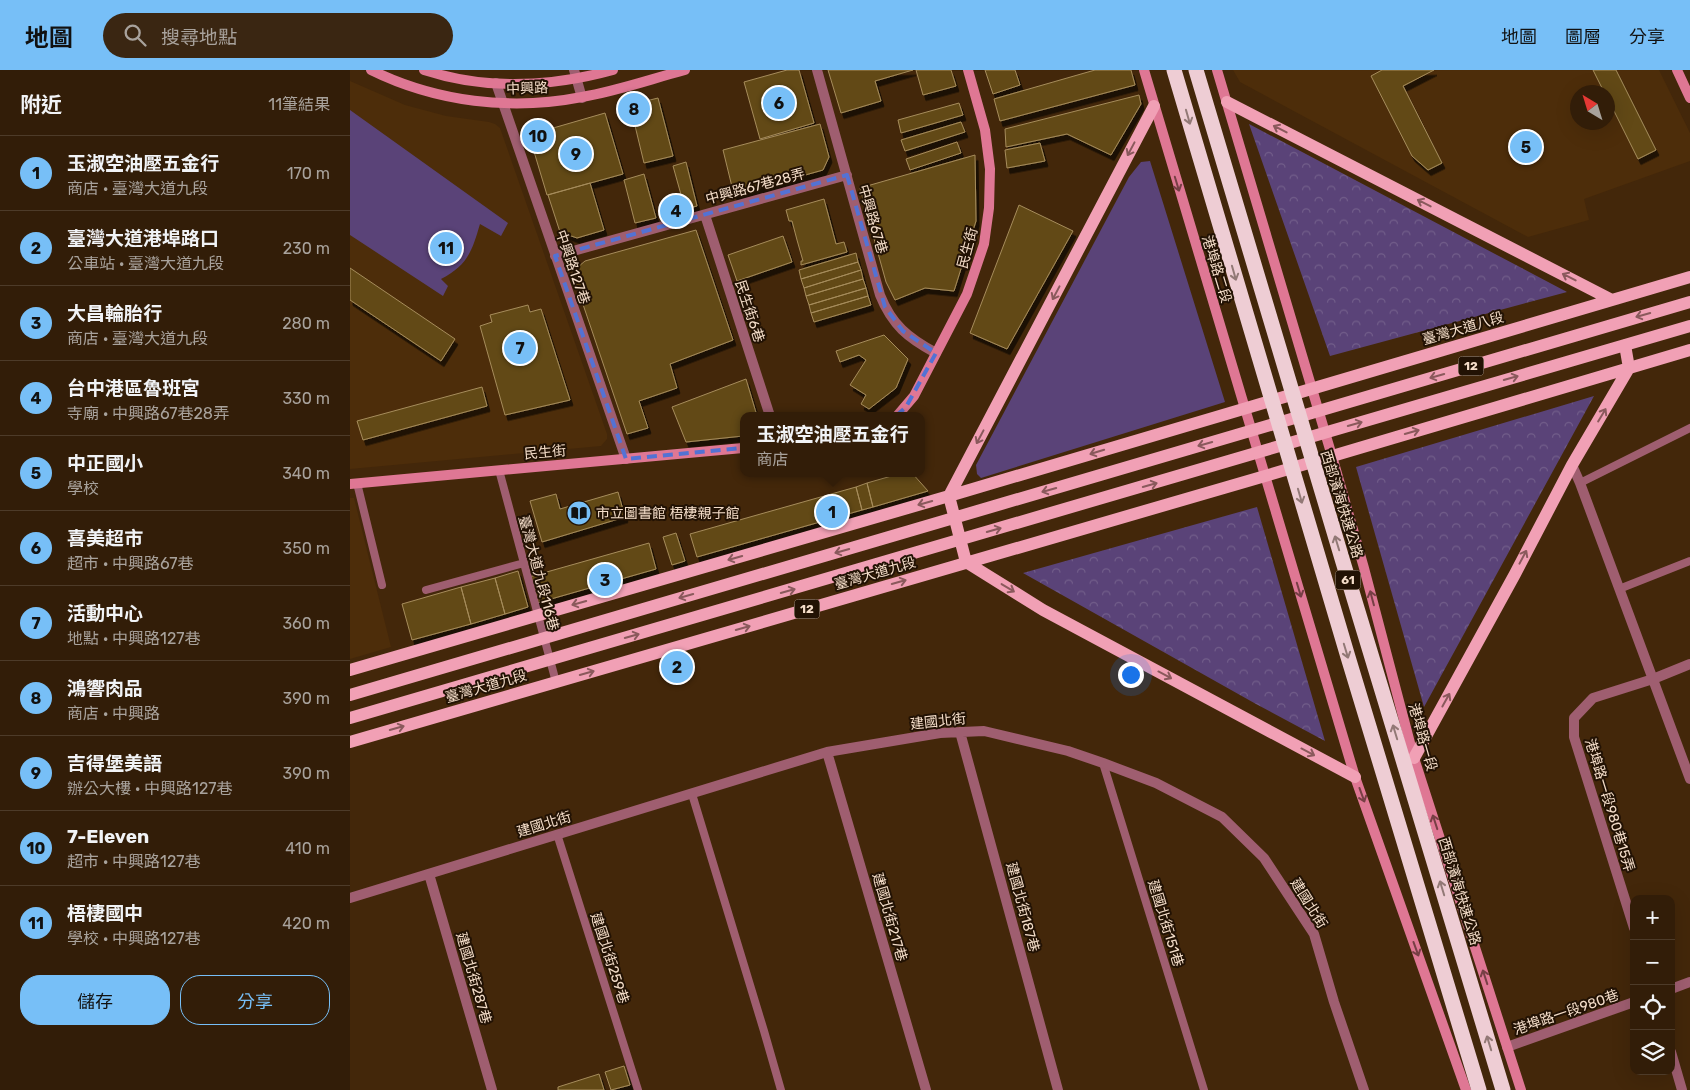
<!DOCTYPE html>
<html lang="zh-TW">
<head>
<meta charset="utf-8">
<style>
	body { margin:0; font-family:Rubik,"Noto Sans TC",sans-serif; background:#3a2612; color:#f1f3f6 }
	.controls { position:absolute; right:15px; bottom:15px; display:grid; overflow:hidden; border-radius:10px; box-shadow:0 5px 20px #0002 }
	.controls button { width:45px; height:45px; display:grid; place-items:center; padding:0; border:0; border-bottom:1px solid #4d3b29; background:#321d08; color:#f1f3f6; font:25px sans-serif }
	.compass { position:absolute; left:1220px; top:15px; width:45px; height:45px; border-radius:50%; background:#321d08; box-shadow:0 5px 20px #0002; rotate:322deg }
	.you { position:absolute; left:780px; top:604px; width:18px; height:18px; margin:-12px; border:4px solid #fff; border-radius:50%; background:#1a73e8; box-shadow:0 0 0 8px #1a73e833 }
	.badge { display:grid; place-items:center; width:32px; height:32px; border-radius:50%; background:#77bff7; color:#111; font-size:16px; font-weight:700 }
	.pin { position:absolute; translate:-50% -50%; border:2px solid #fff; box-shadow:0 1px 5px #0006 }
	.popup { position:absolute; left:390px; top:342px; width:185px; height:65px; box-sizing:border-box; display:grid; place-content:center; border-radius:10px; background:#321d08; filter:drop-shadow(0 1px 4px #0005); font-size:16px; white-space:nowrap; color:#a8a29c }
	.popup b { font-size:19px; color:#f1f3f6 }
	.popup::after { content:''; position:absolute; left:50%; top:100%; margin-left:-10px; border:10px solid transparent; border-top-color:#321d08 }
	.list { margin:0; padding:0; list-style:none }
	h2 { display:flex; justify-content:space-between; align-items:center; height:65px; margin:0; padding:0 20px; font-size:21px }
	h2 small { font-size:16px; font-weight:400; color:#a8a29c }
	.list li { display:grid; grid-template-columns:32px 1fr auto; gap:15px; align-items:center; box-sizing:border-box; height:75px; padding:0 20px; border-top:1px solid #4d3b29 }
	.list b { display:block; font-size:19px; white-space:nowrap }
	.list p { margin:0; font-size:16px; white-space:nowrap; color:#a8a29c }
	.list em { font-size:16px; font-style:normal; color:#a8a29c }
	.actions { display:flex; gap:10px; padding:15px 20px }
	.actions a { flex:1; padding:11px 0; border:1px solid #77bff7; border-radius:20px; text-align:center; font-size:18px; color:#77bff7 }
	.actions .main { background:#77bff7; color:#111 }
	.icon { flex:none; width:28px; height:28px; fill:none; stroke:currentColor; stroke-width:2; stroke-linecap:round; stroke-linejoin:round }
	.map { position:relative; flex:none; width:1340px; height:1020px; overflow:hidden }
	header { display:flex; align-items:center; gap:30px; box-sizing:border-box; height:70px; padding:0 25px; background:#77bff7; color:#111 }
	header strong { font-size:24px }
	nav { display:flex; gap:28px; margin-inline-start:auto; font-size:18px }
	.search { width:350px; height:45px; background:#3a2612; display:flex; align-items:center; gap:12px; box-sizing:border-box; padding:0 18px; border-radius:28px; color:#a8a29c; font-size:19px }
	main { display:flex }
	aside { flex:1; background:#321d08 }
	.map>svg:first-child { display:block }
	.built { fill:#4d2d0a; fill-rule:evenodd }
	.grass { fill:#5a4378 }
	.park { fill:url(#park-crowns) }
	.building { fill:#624a18; stroke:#a68c5b; filter:url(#shadow) }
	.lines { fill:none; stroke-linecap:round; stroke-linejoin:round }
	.lane { stroke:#9f5e70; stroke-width:8 }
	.street { stroke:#9f5e70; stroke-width:10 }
	.secondary { stroke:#df7794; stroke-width:10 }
	.primary { stroke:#f1a0b5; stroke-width:12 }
	.highway-bridge { stroke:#eecdd4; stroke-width:15 }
	.oneway { stroke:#927976 }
	.oneway2 { stroke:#8a595c }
	.oneway3 { stroke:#773f45 }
	.marked { fill:none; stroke:#5372d4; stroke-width:4; stroke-dasharray:10 6; stroke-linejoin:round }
	.labels { text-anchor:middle; stroke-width:4; stroke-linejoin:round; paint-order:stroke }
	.shield { fill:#221204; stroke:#b5a08e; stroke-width:1 }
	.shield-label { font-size:12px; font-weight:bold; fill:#f4ddc9 }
	.street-label { font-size:14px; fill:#f4ddc9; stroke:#221204 }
	.poi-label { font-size:14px; fill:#f4ddc9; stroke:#221204; text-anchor:start }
</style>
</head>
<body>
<header>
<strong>地圖</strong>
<div class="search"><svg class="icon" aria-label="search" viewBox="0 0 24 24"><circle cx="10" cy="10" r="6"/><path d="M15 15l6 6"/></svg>搜尋地點</div>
<nav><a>地圖</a><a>圖層</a><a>分享</a></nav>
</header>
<main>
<aside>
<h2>附近<small>11筆結果</small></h2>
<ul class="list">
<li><span class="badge">1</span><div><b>玉淑空油壓五金行</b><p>商店 · 臺灣大道九段</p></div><em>170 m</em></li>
<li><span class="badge">2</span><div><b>臺灣大道港埠路口</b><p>公車站 · 臺灣大道九段</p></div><em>230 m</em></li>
<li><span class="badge">3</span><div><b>大昌輪胎行</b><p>商店 · 臺灣大道九段</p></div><em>280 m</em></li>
<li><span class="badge">4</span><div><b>台中港區魯班宮</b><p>寺廟 · 中興路67巷28弄</p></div><em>330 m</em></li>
<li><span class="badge">5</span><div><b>中正國小</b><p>學校</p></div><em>340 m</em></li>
<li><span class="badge">6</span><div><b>喜美超市</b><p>超市 · 中興路67巷</p></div><em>350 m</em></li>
<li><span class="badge">7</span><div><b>活動中心</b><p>地點 · 中興路127巷</p></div><em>360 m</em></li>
<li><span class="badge">8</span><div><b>鴻響肉品</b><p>商店 · 中興路</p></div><em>390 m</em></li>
<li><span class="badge">9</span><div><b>吉得堡美語</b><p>辦公大樓 · 中興路127巷</p></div><em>390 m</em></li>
<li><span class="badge">10</span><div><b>7-Eleven</b><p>超市 · 中興路127巷</p></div><em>410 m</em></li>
<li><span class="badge">11</span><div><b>梧棲國中</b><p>學校 · 中興路127巷</p></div><em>420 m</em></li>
</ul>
<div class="actions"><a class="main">儲存</a><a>分享</a></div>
</aside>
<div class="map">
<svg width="1340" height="1020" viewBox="0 0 1340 1020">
	<defs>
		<pattern id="park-crowns" width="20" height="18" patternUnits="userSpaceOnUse" patternTransform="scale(1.25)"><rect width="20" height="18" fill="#5a4378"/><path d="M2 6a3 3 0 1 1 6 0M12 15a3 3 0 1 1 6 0" fill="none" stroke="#725e8a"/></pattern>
		<filter id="shadow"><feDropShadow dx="3" dy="5.5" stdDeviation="0" flood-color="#0009"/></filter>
	</defs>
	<rect width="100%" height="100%" fill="#43270a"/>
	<!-- built -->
	<path class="built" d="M 883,0 L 1309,0 L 1340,63 L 1340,91 L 1234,129 L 1239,150 L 1178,167 L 890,12 ZM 1228,22 L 1258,22 L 1258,52 L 1228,52 Z
		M 0,11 L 55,35 L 96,46 L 139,52 L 145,54 L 150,58 L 257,364 L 257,369 L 251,376 L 0,399 Z
		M 0,428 L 4,428 L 41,577 L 0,589 Z"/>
	<!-- grass -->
	<path class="grass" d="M 0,40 L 158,153 L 151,166 L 130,154 C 122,181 118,195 91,209 L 98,216 L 93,226 L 0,165 Z
		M 800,91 L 875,332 L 631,408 L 627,404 L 626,395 L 779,107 L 791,92 Z"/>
	<!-- park -->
	<path class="park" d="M 899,54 L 1217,222 L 980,286 Z
		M 1244,326 L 1074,637 L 1006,397 Z
		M 907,437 L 975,671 L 906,634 L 673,503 Z"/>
	<!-- building -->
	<path class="building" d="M 437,0 L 449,0 L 464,53 L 410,69 L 394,12 Z
		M 478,0 L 563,0 L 525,11 L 531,31 L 491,43 Z
		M 566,0 L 601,0 L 606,16 L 573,25 Z
		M 635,0 L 665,0 L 670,15 L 643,24 Z
		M 745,0 L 781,0 L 785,15 L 650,51 L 644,29 Z
		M 1032,0 L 1084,0 L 1053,16 L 1092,93 L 1078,100 L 1062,86 L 1021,6 Z
		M 1243,0 L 1266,0 L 1306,80 L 1288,89 L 1258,29 L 1258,22 L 1254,22 Z
		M 789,25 L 791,34 L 761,85 L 717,64 L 656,77 L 655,59 Z
		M 308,28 L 323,86 L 294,93 L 280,35 Z
		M 609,33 L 613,45 L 551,63 L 548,50 Z
		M 255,43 L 273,104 L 197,125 L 179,65 Z
		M 611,52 L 615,62 L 555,81 L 551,70 Z
		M 470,54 L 479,87 L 473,100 L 384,125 L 373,80 Z
		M 607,72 L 611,83 L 560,100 L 556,89 Z
		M 690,73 L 695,91 L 657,98 L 655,80 Z
		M 625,85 L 626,151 L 604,221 L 575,218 L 545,230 L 536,212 L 510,118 Z
		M 336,92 L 347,136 L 335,139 L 323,96 Z
		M 294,104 L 306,148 L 285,153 L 274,110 Z
		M 240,113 L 254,160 L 227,168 L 210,162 L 198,125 Z
		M 474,129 L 486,174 L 494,172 L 497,182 L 451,195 L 451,191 L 453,191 L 447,170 L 442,151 L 439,151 L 436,140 Z
		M 669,135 L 723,161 L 657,279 L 620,263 Z
		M 346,160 L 383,270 L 320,294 L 327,318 L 289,331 L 298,358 L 277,364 L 222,202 L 235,191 Z
		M 433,166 L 442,192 L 387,211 L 378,185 Z
		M 506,183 L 508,192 L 451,209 L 449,200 Z
		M 508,192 L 511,200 L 454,218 L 451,209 Z
		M 0,198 L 105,269 L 91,291 L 0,230 Z
		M 511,200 L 513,209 L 456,226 L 454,218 Z
		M 513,209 L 516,218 L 459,235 L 456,226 Z
		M 516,218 L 518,226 L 461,243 L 459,235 Z
		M 518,226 L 521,235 L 464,252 L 461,243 Z
		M 178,235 L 180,242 L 191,239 L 220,330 L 155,345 L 130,256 L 142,252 L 140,245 Z
		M 534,265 L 558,289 L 546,318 L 519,339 L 511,334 L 516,325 L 500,315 L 516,290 L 509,285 L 490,292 L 486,281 Z
		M 396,309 L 407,346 L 393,346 L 393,366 L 336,372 L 322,337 Z
		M 132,317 L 137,336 L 13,370 L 7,351 Z
		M 552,403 L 562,403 L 578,421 L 523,437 L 517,413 Z
		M 517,413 L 523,437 L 512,440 L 506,417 Z
		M 506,417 L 512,440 L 347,487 L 340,464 Z
		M 268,422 L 275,447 L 192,472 L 180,431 L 206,424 L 210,439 Z
		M 326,463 L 335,491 L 322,495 L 313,467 Z
		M 299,473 L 306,499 L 187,533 L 179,507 Z
		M 168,501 L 178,537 L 155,544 L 145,508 Z
		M 145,508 L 155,544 L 121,554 L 111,517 Z
		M 111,517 L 121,554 L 62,570 L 52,534 Z
		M 274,996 L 280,1015 L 261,1020 L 255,1002 Z
		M 249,1004 L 254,1020 L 208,1020 L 208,1017 Z"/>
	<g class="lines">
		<!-- lane -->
		<path class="lane" d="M 149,400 L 206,612
			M 7,413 L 32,515
			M 1230,413 L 1340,358
			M 1269,519 L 1340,491
			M 76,520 L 174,493
			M 753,693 L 854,1020
			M 342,724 L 414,961 L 431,1020
			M 207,764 L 288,1020"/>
		<!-- street -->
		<path class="street" d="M 224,0 L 232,28
			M 467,0 L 530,225 C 542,255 558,268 586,283
			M 146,13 L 276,389
			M 355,145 L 420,346
			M 205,186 L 497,105
			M 1222,395 L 1230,413 L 1340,709
			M 610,662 L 708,1020
			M 477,682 L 576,1020
			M 79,804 L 142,1020
			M 0,828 L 477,682 L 590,663 L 634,661 L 718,681 L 753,693 L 806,713 L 872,747 L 914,788 L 964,864 L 984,932 L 1014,1020
			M 1284,858 L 1224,667 L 1224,648 L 1243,628 L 1303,609 L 1340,594
			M 1321,919 L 1340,912
			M 1157,977 L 1284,932
			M 1321,982 L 1332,1020"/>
		<!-- secondary -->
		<path class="secondary" d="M 21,0 C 86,32 161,41 232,27 C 267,21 301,9 335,0
			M 74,0 C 135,20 201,17 263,0
			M 794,0 L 1005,707 L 1116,1020
			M 867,0 L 982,386 L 1014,498 L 1064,688 L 1171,1020
			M 1327,0 L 1340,28
			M 547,346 L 564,326 L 617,224 L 634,174 L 639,138 L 640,99 L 635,60 L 618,0
			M 0,414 L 393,378"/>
		<!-- primary -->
		<path class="primary" d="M 877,32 L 1262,230
			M 804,36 L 599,426 L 616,492 L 693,540 L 1005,707
			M 0,600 L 599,426 L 1340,207
			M 0,625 L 1340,232
			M 0,648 L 1340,256
			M 0,672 L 915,406 L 1340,280
			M 1064,688 L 1165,504 L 1222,395 L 1279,298 L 1275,275"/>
		<!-- highway-bridge -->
		<path class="highway-bridge" d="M 824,0 L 998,587 L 1129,1020
			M 846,0 L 993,492 L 1153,1020"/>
	</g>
	<!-- one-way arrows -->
	<defs><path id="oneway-shaft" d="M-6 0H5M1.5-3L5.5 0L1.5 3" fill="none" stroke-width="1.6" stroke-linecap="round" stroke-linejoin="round" transform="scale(1.25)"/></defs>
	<g class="oneway">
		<use href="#oneway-shaft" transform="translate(838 47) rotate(74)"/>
		<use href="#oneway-shaft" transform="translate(884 203) rotate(74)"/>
		<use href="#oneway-shaft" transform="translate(950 426) rotate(74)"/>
		<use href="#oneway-shaft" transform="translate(987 473) rotate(-107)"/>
		<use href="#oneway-shaft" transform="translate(996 581) rotate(73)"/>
		<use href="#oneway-shaft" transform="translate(1045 662) rotate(-107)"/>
		<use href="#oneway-shaft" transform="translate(1092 818) rotate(-107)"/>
		<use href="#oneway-shaft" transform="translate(1139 973) rotate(-107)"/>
	</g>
	<g class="oneway2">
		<use href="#oneway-shaft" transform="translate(930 59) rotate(-153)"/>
		<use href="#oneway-shaft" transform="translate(781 79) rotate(118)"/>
		<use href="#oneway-shaft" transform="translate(1074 133) rotate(-153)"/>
		<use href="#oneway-shaft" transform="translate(1219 207) rotate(-153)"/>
		<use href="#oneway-shaft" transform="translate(706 223) rotate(118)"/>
		<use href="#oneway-shaft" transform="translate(1293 245) rotate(164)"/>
		<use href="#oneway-shaft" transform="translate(1087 306) rotate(164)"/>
		<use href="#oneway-shaft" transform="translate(1161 308) rotate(-16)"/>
		<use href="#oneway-shaft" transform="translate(1252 345) rotate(-59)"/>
		<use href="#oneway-shaft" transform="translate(1005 354) rotate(-16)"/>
		<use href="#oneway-shaft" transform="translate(1062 362) rotate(-16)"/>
		<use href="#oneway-shaft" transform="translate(630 367) rotate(118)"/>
		<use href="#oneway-shaft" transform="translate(855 374) rotate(164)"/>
		<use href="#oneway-shaft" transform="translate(747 382) rotate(163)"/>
		<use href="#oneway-shaft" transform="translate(800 415) rotate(-16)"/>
		<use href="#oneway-shaft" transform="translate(699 420) rotate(164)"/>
		<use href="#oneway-shaft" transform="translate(575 433) rotate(164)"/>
		<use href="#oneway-shaft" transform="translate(644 460) rotate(-16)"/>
		<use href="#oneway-shaft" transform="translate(492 481) rotate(164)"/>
		<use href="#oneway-shaft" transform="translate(1173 487) rotate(-62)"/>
		<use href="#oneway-shaft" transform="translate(385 488) rotate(164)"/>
		<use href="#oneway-shaft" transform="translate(549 512) rotate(-16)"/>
		<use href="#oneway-shaft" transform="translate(658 518) rotate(31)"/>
		<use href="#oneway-shaft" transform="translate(438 521) rotate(-16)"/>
		<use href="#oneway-shaft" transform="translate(336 526) rotate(164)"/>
		<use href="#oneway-shaft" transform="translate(229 533) rotate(164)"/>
		<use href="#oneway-shaft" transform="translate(393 558) rotate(-16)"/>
		<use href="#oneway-shaft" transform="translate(282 566) rotate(-16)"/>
		<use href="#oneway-shaft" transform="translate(237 603) rotate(-16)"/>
		<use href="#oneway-shaft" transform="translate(815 605) rotate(28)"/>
		<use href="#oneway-shaft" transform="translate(1096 630) rotate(-61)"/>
		<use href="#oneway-shaft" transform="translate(47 658) rotate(-16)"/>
		<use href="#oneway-shaft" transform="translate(958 682) rotate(28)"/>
	</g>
	<g class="oneway3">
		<use href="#oneway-shaft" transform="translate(827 114) rotate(73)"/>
		<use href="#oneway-shaft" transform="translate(949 520) rotate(73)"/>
		<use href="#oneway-shaft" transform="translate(1022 528) rotate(-105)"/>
		<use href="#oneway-shaft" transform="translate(1012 725) rotate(70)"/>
		<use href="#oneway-shaft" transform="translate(1085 752) rotate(-108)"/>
		<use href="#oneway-shaft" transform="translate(1066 879) rotate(70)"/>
		<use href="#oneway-shaft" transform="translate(1135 907) rotate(-108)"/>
	</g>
	<!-- marked area -->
	<path class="marked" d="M 497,105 L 535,237 L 553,261 L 586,283 L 556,337 L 537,354 L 507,367 L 276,389 L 205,186 Z"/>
	<!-- icons -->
	<defs>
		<symbol id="library-disc" viewBox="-11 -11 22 22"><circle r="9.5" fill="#77bff7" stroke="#221204"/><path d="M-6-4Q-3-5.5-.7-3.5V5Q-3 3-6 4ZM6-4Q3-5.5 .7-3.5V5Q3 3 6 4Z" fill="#111"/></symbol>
	</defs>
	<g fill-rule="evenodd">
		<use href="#library-disc" x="215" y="429" width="28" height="28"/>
	</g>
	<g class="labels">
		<!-- shield labels -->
		<g class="shield">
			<rect x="1108.5" y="286.5" width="25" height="19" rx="4"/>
			<rect x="985.5" y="500.5" width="25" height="19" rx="4"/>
			<rect x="444.5" y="529.5" width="25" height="19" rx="4"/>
		</g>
		<g class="shield-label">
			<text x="1121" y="300">12</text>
			<text x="998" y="514">61</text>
			<text x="457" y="543">12</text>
		</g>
		<!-- street labels -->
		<g class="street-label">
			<text transform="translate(177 18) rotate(-2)" y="5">中興路</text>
			<text transform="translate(405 116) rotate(-15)" y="5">中興路67巷28弄</text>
			<text transform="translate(523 149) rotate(74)" y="5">中興路67巷</text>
			<text transform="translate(617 178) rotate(-75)" y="5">民生街</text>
			<text transform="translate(223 197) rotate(71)" y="5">中興路127巷</text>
			<text transform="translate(867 199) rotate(73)" y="5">港埠路二段</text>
			<text transform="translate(400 241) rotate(72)" y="5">民生街6巷</text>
			<text transform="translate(1113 258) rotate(-16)" y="5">臺灣大道八段</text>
			<text transform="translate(195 382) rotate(-5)" y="5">民生街</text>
			<text transform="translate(992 434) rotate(73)" y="5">西部濱海快速公路</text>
			<text transform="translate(189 503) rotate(75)" y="5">臺灣大道九段116巷</text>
			<text transform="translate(525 503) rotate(-16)" y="5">臺灣大道九段</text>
			<text transform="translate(136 616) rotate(-16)" y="5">臺灣大道九段</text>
			<text transform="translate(588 651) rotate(-6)" y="5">建國北街</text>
			<text transform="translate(1073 667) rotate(74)" y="5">港埠路一段</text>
			<text transform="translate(1260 735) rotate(73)" y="5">港埠路一段980巷15弄</text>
			<text transform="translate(194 754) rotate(-17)" y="5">建國北街</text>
			<text transform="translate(1110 821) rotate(73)" y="5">西部濱海快速公路</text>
			<text transform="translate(959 833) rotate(58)" y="5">建國北街</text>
			<text transform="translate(673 837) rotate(75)" y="5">建國北街187巷</text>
			<text transform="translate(540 847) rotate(74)" y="5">建國北街217巷</text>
			<text transform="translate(816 853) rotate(73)" y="5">建國北街151巷</text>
			<text transform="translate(260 888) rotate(72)" y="5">建國北街259巷</text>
			<text transform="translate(124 908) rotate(74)" y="5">建國北街287巷</text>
			<text transform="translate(1216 942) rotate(-19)" y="5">港埠路一段980巷</text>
		</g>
		<!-- poi labels -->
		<g class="poi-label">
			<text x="246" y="448">市立圖書館 梧棲親子館</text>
		</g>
	</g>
</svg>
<div class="controls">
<button>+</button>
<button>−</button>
<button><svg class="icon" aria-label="locate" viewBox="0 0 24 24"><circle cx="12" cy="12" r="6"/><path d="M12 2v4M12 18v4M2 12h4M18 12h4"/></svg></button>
<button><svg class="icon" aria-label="layers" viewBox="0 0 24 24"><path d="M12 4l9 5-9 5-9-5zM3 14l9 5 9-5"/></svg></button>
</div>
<svg class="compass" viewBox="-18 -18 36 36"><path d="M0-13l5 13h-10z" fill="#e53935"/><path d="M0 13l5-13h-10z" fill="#a8a29c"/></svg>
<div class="you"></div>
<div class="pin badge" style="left:482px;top:442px">1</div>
<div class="popup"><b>玉淑空油壓五金行</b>商店</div>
<div class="pin badge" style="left:327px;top:597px">2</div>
<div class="pin badge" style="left:255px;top:510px">3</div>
<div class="pin badge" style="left:326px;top:141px">4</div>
<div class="pin badge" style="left:1176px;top:77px">5</div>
<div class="pin badge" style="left:429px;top:33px">6</div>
<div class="pin badge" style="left:170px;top:278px">7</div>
<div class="pin badge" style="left:284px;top:39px">8</div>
<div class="pin badge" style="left:226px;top:84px">9</div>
<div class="pin badge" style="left:188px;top:66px">10</div>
<div class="pin badge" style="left:96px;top:178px">11</div>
</div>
</main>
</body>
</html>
